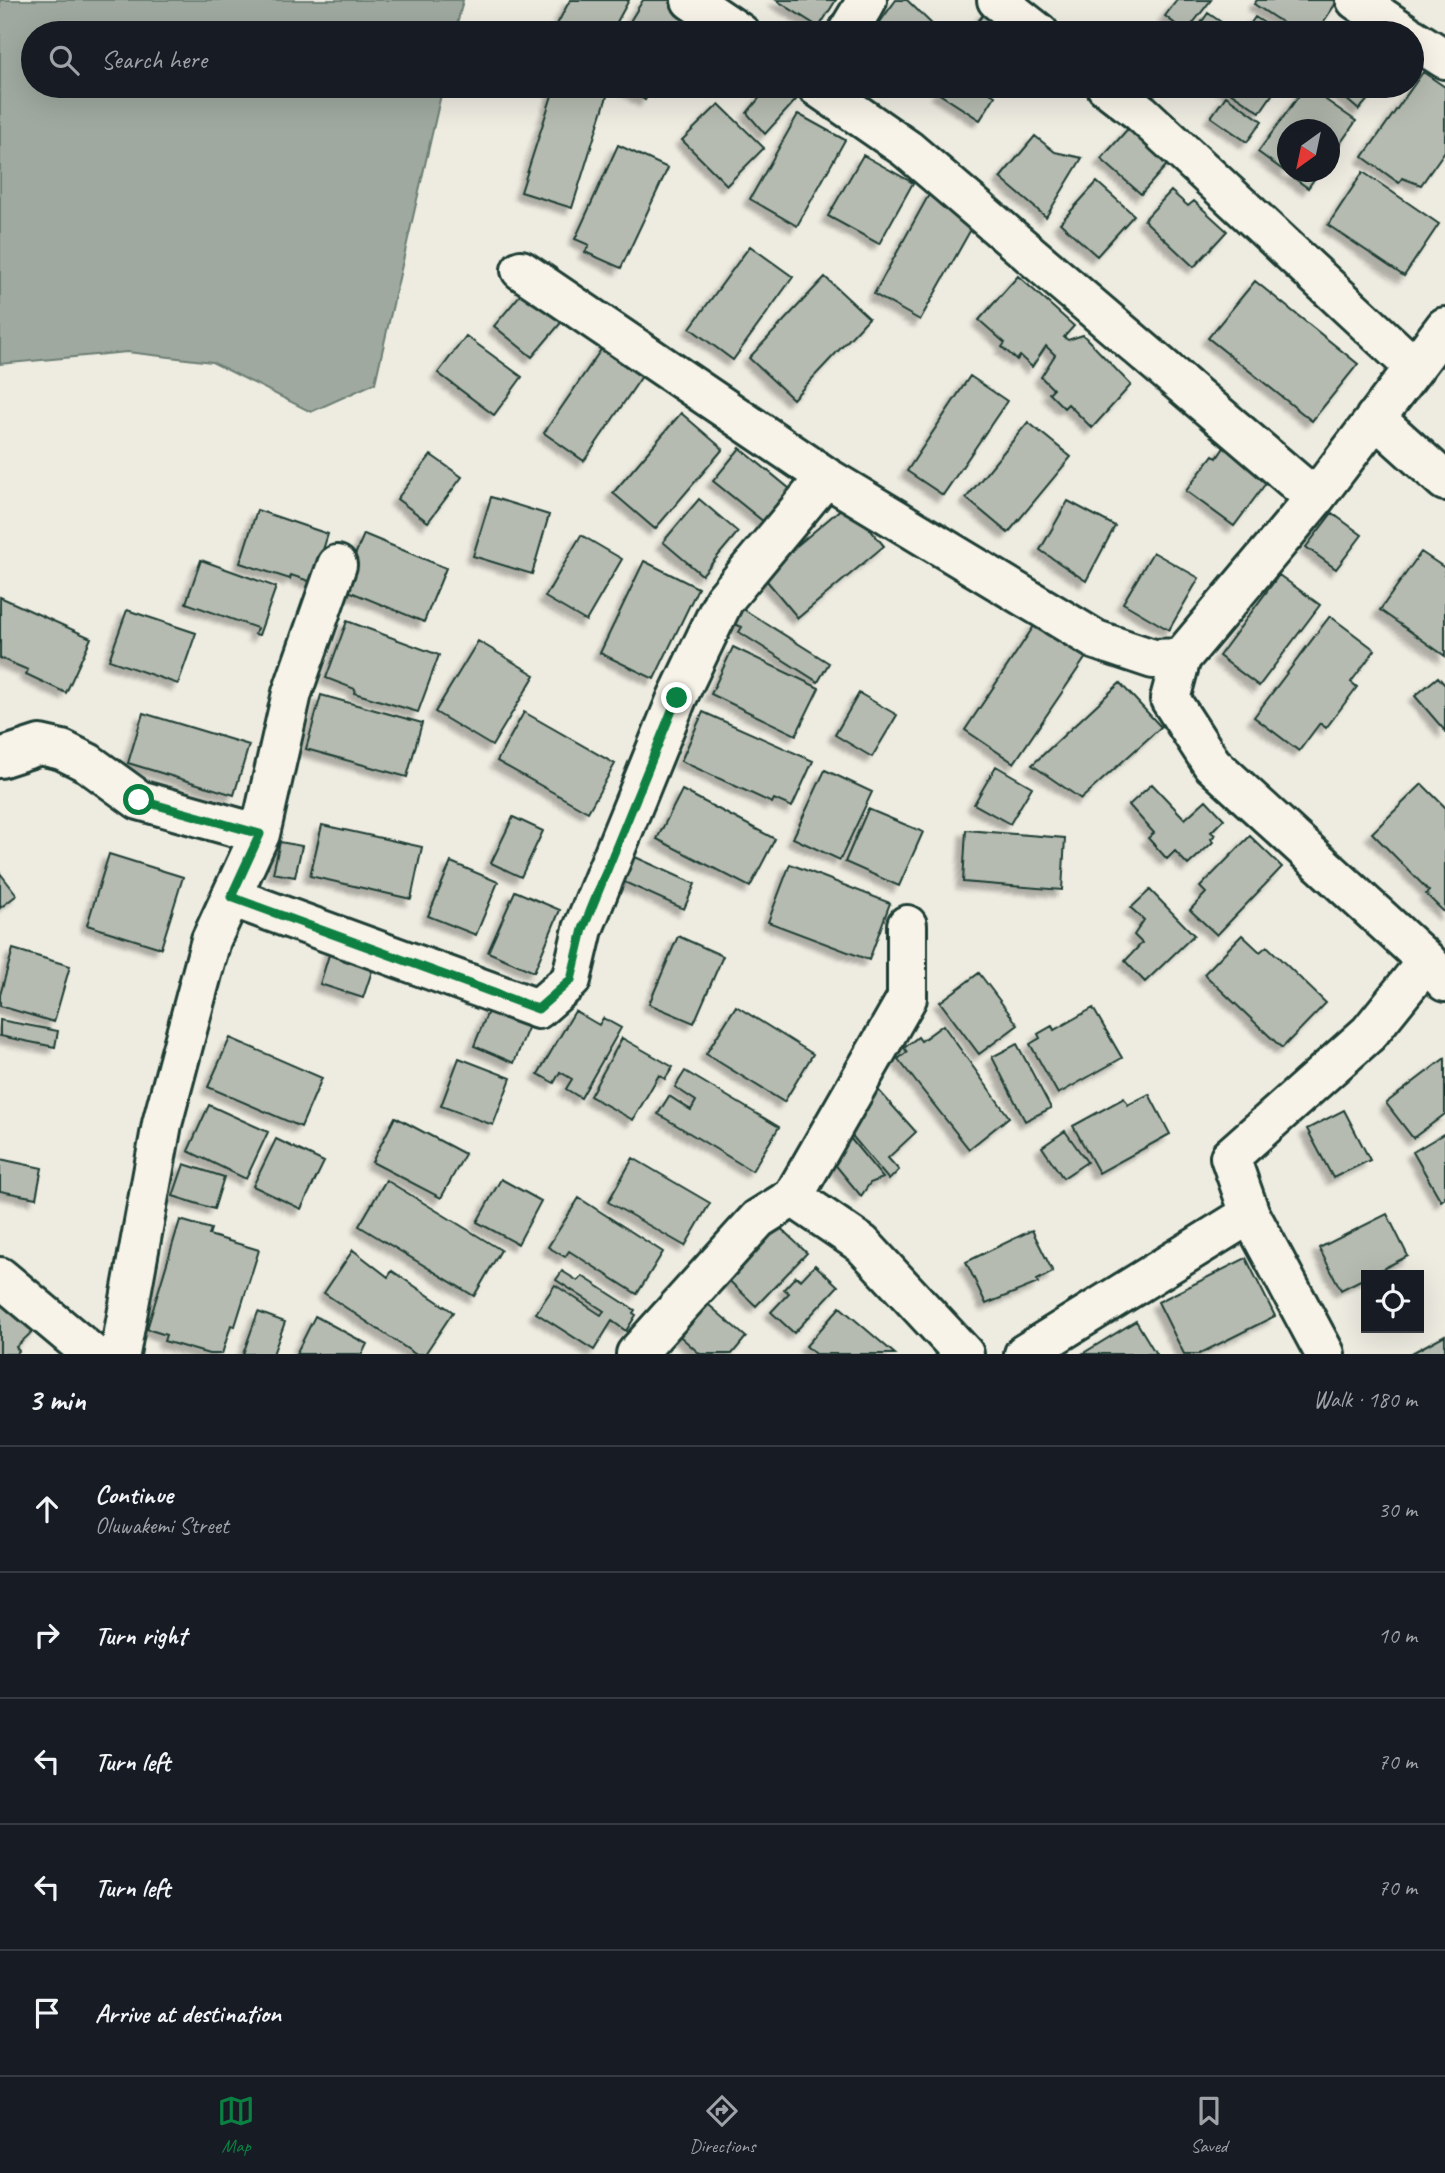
<!DOCTYPE html>
<html lang="en">
<head>
<meta charset="utf-8">
<style>
	body { margin:0; font-family:Caveat,sans-serif; background:#242831; color:#f1f3f6 }
	.controls { position:absolute; right:21px; bottom:21px; display:grid; overflow:hidden; border-radius:0px; box-shadow:0 7px 28px #0002 }
	.controls button { width:63px; height:63px; display:grid; place-items:center; padding:0; border:0; border-bottom:2px solid #363941; background:#171b24; color:#f1f3f6; font:35px sans-serif }
	.compass { position:absolute; left:1277px; top:119px; width:63px; height:63px; border-radius:50%; background:#171b24; box-shadow:0 7px 28px #0002; rotate:213deg }
	.stop { position:absolute; width:21px; height:21px; margin:-16px; border:5px solid #0b8043; border-radius:50%; background:#fff }
	.stop.end { background:#0b8043; border-color:#fff; box-shadow:0 2px 7px #0008 }
	.list { margin:0; padding:0; list-style:none }
	h2 { display:flex; justify-content:space-between; align-items:center; height:91px; margin:0; padding:0 28px; font-size:30px }
	h2 small { font-size:23px; font-weight:400; color:#9ea1a6 }
	.list li { display:grid; grid-template-columns:46px 1fr auto; gap:21px; align-items:center; box-sizing:border-box; height:126px; padding:0 28px; border-top:2px solid #363941 }
	.list b { display:block; font-size:26px; white-space:nowrap }
	.list p { margin:0; font-size:23px; white-space:nowrap; color:#9ea1a6 }
	.list em { font-size:23px; font-style:normal; color:#9ea1a6 }
	.icon { flex:none; width:38px; height:38px; fill:none; stroke:currentColor; stroke-width:2; stroke-linecap:round; stroke-linejoin:round }
	.map { position:relative; flex:none; width:1445px; height:1354px; overflow:hidden }
	.search { position:absolute; background:#171b24; box-shadow:0 7px 28px #0002; left:21px; right:21px; top:21px; height:77px; display:flex; align-items:center; gap:18px; box-sizing:border-box; padding:0 24px; border-radius:38px; color:#9ea1a6; font-size:26px }
	.sheet { height:721px; background:#171b24 }
	nav { display:flex; justify-content:space-around; align-items:center; box-sizing:border-box; height:98px; border-top:2px solid #363941; background:#171b24; font-size:19px; color:#9ea1a6 }
	nav a { display:grid; justify-items:center; gap:4px }
	nav .on { color:#0b8043 }
	.map>svg:first-child { display:block }
	.water { fill:#9fa99f; stroke:#6c7e74; stroke-width:2 }
	.building { fill:#b5bbb0; stroke:#1f3d34; stroke-width:2; filter:url(#shadow) }
	.lines { fill:none; stroke-linecap:round; stroke-linejoin:round }
	.minor-casing { stroke:#1f3d34; stroke-width:44 }
	.minor { stroke:#f7f3e8; stroke-width:38 }
	.route { stroke:#0b8043; stroke-width:9 }
</style>
</head>
<body>
<div class="map">
<svg width="1445" height="1354" viewBox="0 0 1445 1354">
	<defs>
		<filter id="shadow"><feDropShadow dx="-6" dy="6" stdDeviation="2" flood-color="#0004"/></filter>
	</defs>
	<rect width="100%" height="100%" fill="#eeece1"/>
	<filter id="ink" filterUnits="userSpaceOnUse"><feTurbulence type="fractalNoise" baseFrequency=".0143" numOctaves="2"/><feDisplacementMap in="SourceGraphic" scale="14" xChannelSelector="R" yChannelSelector="G"/><feConvolveMatrix kernelMatrix="1 2 1 2 8 2 1 2 1" color-interpolation-filters="sRGB"/></filter>
	<g filter="url(#ink)">
		<!-- water -->
		<path class="water" d="M 0,0 L 463,0 L 455,33 L 33,33 L 33,86 L 443,86 L 375,383 L 311,412 L 212,362 L 127,352 L 0,364 Z"/>
		<!-- building -->
		<path class="building" d="M 570,0 L 629,0 L 611,33 L 560,33 L 554,30 Z
			M 643,0 L 671,0 L 694,16 L 684,33 L 623,33 Z
			M 776,0 L 836,0 L 819,27 Z
			M 896,0 L 907,0 L 937,29 L 933,33 L 872,33 Z
			M 1177,0 L 1211,0 L 1186,32 L 1165,16 Z
			M 1257,0 L 1338,0 L 1316,33 L 1298,33 L 1254,4 Z
			M 986,11 L 1016,33 L 969,33 Z
			M 1208,13 L 1237,33 L 1194,33 Z
			M 1255,17 L 1280,33 L 1244,33 Z
			M 1423,72 L 1445,87 L 1445,151 L 1421,185 L 1402,178 L 1399,183 L 1363,157 Z
			M 555,86 L 595,86 L 609,90 L 572,208 L 521,192 Z
			M 624,86 L 653,86 L 645,100 Z
			M 769,86 L 785,86 L 796,100 L 765,134 L 747,113 Z
			M 943,86 L 978,86 L 995,96 L 980,120 L 938,93 Z
			M 1221,86 L 1278,86 L 1260,112 Z
			M 1306,86 L 1356,121 L 1330,158 L 1330,130 L 1288,130 L 1288,172 L 1319,172 L 1308,188 L 1258,152 Z
			M 1331,86 L 1379,86 L 1359,110 Z
			M 1226,96 L 1262,121 L 1247,142 L 1211,117 Z
			M 719,104 L 764,148 L 727,185 L 682,140 Z
			M 798,114 L 845,140 L 797,226 L 750,199 Z
			M 1133,123 L 1173,158 L 1141,194 L 1101,159 Z
			M 1035,136 L 1055,152 L 1082,158 L 1046,217 L 1000,178 Z
			M 618,145 L 668,168 L 621,268 L 585,252 L 589,245 L 575,239 Z
			M 863,155 L 913,183 L 879,244 L 828,216 Z
			M 1363,172 L 1439,224 L 1404,276 L 1328,225 Z
			M 1097,182 L 1134,215 L 1097,256 L 1060,223 Z
			M 932,189 L 979,215 L 920,320 L 874,294 Z
			M 1171,191 L 1188,206 L 1194,201 L 1227,231 L 1194,267 L 1144,220 Z
			M 750,246 L 793,277 L 733,360 L 690,328 Z
			M 1018,276 L 1074,326 L 1064,337 L 1068,340 L 1083,335 L 1131,385 L 1092,428 L 1068,404 L 1064,408 L 1049,393 L 1053,389 L 1041,377 L 1055,355 L 1046,346 L 1032,367 L 1020,356 L 1017,360 L 1002,347 L 1005,343 L 979,320 Z
			M 825,277 L 869,318 L 793,399 L 749,358 Z
			M 1255,281 L 1358,364 L 1312,421 L 1208,338 Z
			M 531,282 L 565,318 L 532,357 L 494,326 Z
			M 613,332 L 653,360 L 584,461 L 544,433 Z
			M 466,336 L 522,377 L 494,415 L 438,373 Z
			M 970,376 L 1007,401 L 943,495 L 907,471 Z
			M 681,413 L 723,449 L 655,529 L 613,493 Z
			M 1028,422 L 1071,457 L 1008,533 L 966,498 Z
			M 1225,446 L 1269,479 L 1234,526 L 1186,491 L 1213,455 L 1217,458 Z
			M 740,448 L 790,489 L 764,522 L 713,481 Z
			M 431,455 L 462,477 L 428,522 L 397,499 Z
			M 491,497 L 549,515 L 532,574 L 473,556 Z
			M 699,499 L 738,532 L 702,575 L 663,542 Z
			M 1068,501 L 1115,526 L 1086,581 L 1040,550 Z
			M 848,503 L 884,546 L 798,618 L 762,575 Z
			M 257,510 L 328,534 L 318,566 L 318,584 L 291,575 L 290,579 L 240,563 Z
			M 1332,513 L 1362,535 L 1336,569 L 1306,547 Z
			M 364,534 L 446,568 L 424,622 L 341,588 Z
			M 581,535 L 622,559 L 586,621 L 545,597 Z
			M 1153,552 L 1199,578 L 1169,630 L 1123,603 Z
			M 1421,552 L 1445,568 L 1445,656 L 1380,610 Z
			M 201,560 L 276,587 L 259,635 L 255,634 L 257,628 L 186,603 Z
			M 644,561 L 698,588 L 654,679 L 600,653 Z
			M 1279,575 L 1320,605 L 1259,686 L 1219,656 Z
			M 0,597 L 91,638 L 66,693 L 26,674 L 28,670 L 0,658 Z
			M 735,604 L 829,663 L 818,682 L 739,632 L 742,627 L 725,621 Z
			M 127,610 L 196,633 L 178,684 L 109,660 Z
			M 1330,616 L 1375,650 L 1351,682 L 1357,687 L 1326,728 L 1320,723 L 1299,751 L 1254,717 Z
			M 347,621 L 439,655 L 418,712 L 354,693 L 355,689 L 326,678 Z
			M 1036,623 L 1086,657 L 1014,763 L 965,730 Z
			M 478,641 L 535,675 L 492,746 L 435,712 Z
			M 733,647 L 819,688 L 796,735 L 711,694 Z
			M 1438,677 L 1445,685 L 1445,731 L 1415,696 Z
			M 1120,683 L 1161,727 L 1081,799 L 1032,765 Z
			M 859,693 L 897,715 L 872,757 L 835,735 Z
			M 321,695 L 422,723 L 407,777 L 306,749 Z
			M 524,712 L 615,764 L 588,812 L 497,761 Z
			M 703,712 L 813,761 L 792,807 L 774,799 L 772,803 L 681,761 Z
			M 143,713 L 249,745 L 234,795 L 128,763 Z
			M 996,766 L 1032,787 L 1010,824 L 974,804 Z
			M 825,770 L 872,792 L 840,860 L 793,838 Z
			M 1152,784 L 1185,819 L 1206,800 L 1224,819 L 1211,832 L 1215,835 L 1211,839 L 1213,842 L 1188,865 L 1175,851 L 1167,859 L 1148,838 L 1154,833 L 1129,805 Z
			M 1422,784 L 1445,807 L 1445,913 L 1426,894 L 1429,891 L 1372,833 Z
			M 682,790 L 775,839 L 750,887 L 657,839 Z
			M 868,809 L 923,832 L 899,886 L 845,862 Z
			M 513,817 L 543,831 L 521,877 L 491,863 Z
			M 322,825 L 422,847 L 411,899 L 310,876 Z
			M 966,830 L 1065,838 L 1062,890 L 963,882 Z
			M 1250,836 L 1282,867 L 1217,935 L 1190,910 L 1206,893 L 1200,887 Z
			M 280,842 L 302,846 L 295,877 L 273,873 Z
			M 109,854 L 183,877 L 161,948 L 87,925 Z
			M 633,856 L 695,884 L 684,909 L 622,881 Z
			M 451,862 L 498,882 L 476,935 L 428,916 Z
			M 790,864 L 890,903 L 869,960 L 768,922 Z
			M 0,873 L 17,895 L 0,908 Z
			M 1150,890 L 1194,935 L 1145,982 L 1125,961 L 1142,943 L 1134,935 L 1144,920 L 1131,908 Z
			M 515,891 L 560,910 L 534,972 L 488,952 Z
			M 1242,935 L 1260,952 L 1267,946 L 1326,1003 L 1282,1048 L 1204,974 Z
			M 678,936 L 723,956 L 694,1023 L 649,1004 Z
			M 333,942 L 377,956 L 363,998 L 320,984 Z
			M 13,949 L 70,966 L 54,1022 L 0,1006 L 0,995 Z
			M 979,973 L 1018,1025 L 979,1054 L 940,1002 Z
			M 493,999 L 533,1015 L 514,1063 L 474,1046 Z
			M 736,1006 L 813,1054 L 784,1102 L 706,1054 Z
			M 1093,1008 L 1122,1058 L 1058,1094 L 1030,1044 L 1040,1038 L 1038,1034 L 1052,1026 L 1054,1030 Z
			M 575,1011 L 599,1025 L 603,1018 L 621,1028 L 581,1098 L 566,1089 L 572,1079 L 560,1072 L 554,1083 L 538,1074 Z
			M 0,1020 L 58,1031 L 55,1047 L 0,1036 Z
			M 943,1025 L 1009,1117 L 969,1149 L 898,1059 L 907,1052 L 904,1048 L 918,1037 L 921,1041 Z
			M 230,1038 L 322,1078 L 301,1127 L 208,1087 Z
			M 622,1038 L 673,1067 L 665,1079 L 659,1075 L 633,1120 L 590,1096 Z
			M 1017,1044 L 1051,1108 L 1025,1121 L 992,1057 Z
			M 459,1058 L 511,1078 L 493,1125 L 441,1106 Z
			M 1445,1058 L 1445,1114 L 1413,1138 L 1386,1103 Z
			M 685,1071 L 779,1127 L 752,1171 L 658,1114 L 669,1096 L 691,1110 L 696,1101 L 675,1087 Z
			M 864,1074 L 916,1132 L 888,1158 L 899,1170 L 889,1180 L 828,1107 Z
			M 1149,1094 L 1170,1134 L 1099,1173 L 1073,1126 L 1124,1098 L 1128,1105 Z
			M 209,1105 L 268,1132 L 246,1179 L 188,1151 Z
			M 1344,1110 L 1370,1160 L 1333,1178 L 1307,1129 Z
			M 395,1117 L 465,1154 L 441,1198 L 372,1162 Z
			M 1065,1131 L 1087,1162 L 1063,1178 L 1042,1147 Z
			M 845,1132 L 883,1178 L 870,1183 L 861,1196 L 823,1150 Z
			M 1445,1133 L 1445,1198 L 1441,1201 L 1413,1152 Z
			M 276,1139 L 324,1162 L 301,1209 L 253,1186 Z
			M 633,1158 L 710,1203 L 685,1246 L 608,1202 Z
			M 0,1159 L 42,1168 L 36,1198 L 0,1191 Z
			M 184,1164 L 224,1177 L 214,1209 L 173,1196 Z
			M 501,1179 L 541,1201 L 518,1244 L 477,1222 Z
			M 386,1180 L 501,1250 L 474,1296 L 359,1226 Z
			M 579,1198 L 663,1252 L 637,1294 L 569,1251 L 565,1257 L 548,1247 Z
			M 1387,1214 L 1408,1256 L 1341,1290 L 1319,1248 Z
			M 771,1219 L 807,1253 L 756,1306 L 720,1272 Z
			M 180,1220 L 211,1229 L 209,1235 L 259,1250 L 235,1326 L 231,1325 L 222,1354 L 209,1354 L 164,1341 L 166,1335 L 147,1329 Z
			M 1032,1230 L 1053,1272 L 1037,1280 L 1038,1283 L 986,1304 L 966,1262 Z
			M 353,1250 L 388,1277 L 392,1271 L 453,1312 L 425,1354 L 415,1354 L 324,1293 Z
			M 1246,1258 L 1275,1316 L 1199,1354 L 1184,1354 L 1158,1302 Z
			M 815,1265 L 838,1286 L 794,1333 L 771,1312 L 789,1293 L 784,1289 L 796,1276 L 801,1280 Z
			M 562,1271 L 578,1281 L 582,1276 L 635,1310 L 633,1313 L 636,1315 L 626,1331 L 612,1321 L 594,1350 L 536,1313 L 555,1285 L 601,1315 L 604,1311 L 556,1280 Z
			M 0,1295 L 35,1329 L 16,1347 L 19,1351 L 16,1354 L 0,1354 Z
			M 702,1299 L 746,1337 L 732,1354 L 700,1354 L 674,1331 Z
			M 840,1307 L 895,1354 L 815,1354 L 806,1346 Z
			M 258,1312 L 285,1322 L 273,1354 L 243,1354 Z
			M 315,1316 L 367,1344 L 362,1354 L 296,1354 Z
			M 1136,1321 L 1156,1354 L 1082,1354 Z
			M 1445,1335 L 1445,1354 L 1410,1354 Z"/>
		<g class="lines">
			<defs>
				<path id="minor" d="M 691,0 L 740,33
					M 997,0 L 1039,33
					M 1356,0 L 1405,33
					M 847,33 L 867,0
					M 1412,38 L 1445,59
					M 816,86 L 907,149 L 1315,498
					M 1106,86 L 1141,113 L 1414,367
					M 521,270 L 826,477 L 1096,640 L 1153,659 L 1181,658
					M 1445,327 L 1315,498 L 1181,658 L 1170,699 L 1212,764 L 1427,961 L 1445,982
					M 1375,418 L 1445,481
					M 0,758 L 40,745 L 62,750 L 88,763 L 139,800 L 260,834
					M 231,897 L 538,1009 L 571,980 L 583,929 L 677,698 L 724,600 L 826,477
					M 793,1197 L 907,998 L 907,925
					M 1250,1214 L 1325,1354
					M 0,1277 L 92,1354
					M 120,1354 L 162,1124 L 211,940 L 260,834 L 292,693 L 337,565
					M 636,1354 L 758,1219 L 793,1197 L 862,1244 L 964,1354
					M 1024,1354 L 1250,1214 L 1230,1157 L 1369,1033 L 1427,961"/>
			</defs>
			<!-- minor casing -->
			<use href="#minor" class="minor-casing"/>
			<!-- minor -->
			<use href="#minor" class="minor"/>
		</g>
	</g>
	<g class="lines" filter="url(#ink)">
		<!-- route -->
		<path class="route" d="M 139,800 L 260,834 L 231,897 L 538,1009 L 571,980 L 583,929 L 677,698"/>
	</g>
</svg>
<div class="controls">
<button><svg class="icon" aria-label="locate" viewBox="0 0 24 24"><circle cx="12" cy="12" r="6"/><path d="M12 2v4M12 18v4M2 12h4M18 12h4"/></svg></button>
</div>
<svg class="compass" viewBox="-18 -18 36 36"><path d="M0-13l5 13h-10z" fill="#e53935"/><path d="M0 13l5-13h-10z" fill="#9ea1a6"/></svg>
<div class="stop" style="left:139px;top:800px"></div>
<div class="stop end" style="left:677px;top:698px"></div>
<div class="search"><svg class="icon" aria-label="search" viewBox="0 0 24 24"><circle cx="10" cy="10" r="6"/><path d="M15 15l6 6"/></svg>Search here</div>
</div>
<section class="sheet">
<h2>3 min<small>Walk · 180 m</small></h2>
<ul class="list">
<li><svg class="icon" aria-label="ahead" viewBox="0 0 24 24"><path d="M12 20V5M6 11l6-6 6 6"/></svg><div><b>Continue</b><p>Oluwakemi Street</p></div><em>30 m</em></li>
<li><svg class="icon" aria-label="right" viewBox="0 0 24 24"><path d="M7 20v-9h11M14 6l5 5-5 5"/></svg><div><b>Turn right</b></div><em>10 m</em></li>
<li><svg class="icon" aria-label="left" viewBox="0 0 24 24"><path d="M17 20v-9H6M10 6l-5 5 5 5"/></svg><div><b>Turn left</b></div><em>70 m</em></li>
<li><svg class="icon" aria-label="left" viewBox="0 0 24 24"><path d="M17 20v-9H6M10 6l-5 5 5 5"/></svg><div><b>Turn left</b></div><em>70 m</em></li>
<li><svg class="icon" aria-label="arrive" viewBox="0 0 24 24"><path d="M6 21V4h12l-3 4 3 4H6"/></svg><div><b>Arrive at destination</b></div></li>
</ul>
</section>
<nav>
<a class="on"><svg class="icon" aria-label="map" viewBox="0 0 24 24"><path d="M3 6l6-2 6 2 6-2v14l-6 2-6-2-6 2zM9 4v14M15 6v14"/></svg>Map</a>
<a><svg class="icon" aria-label="directions" viewBox="0 0 24 24"><path d="M12 3l9 9-9 9-9-9zM9 14v-3h6M13 9l2 2-2 2"/></svg>Directions</a>
<a><svg class="icon" aria-label="saved" viewBox="0 0 24 24"><path d="M7 4h10v16l-5-4-5 4z"/></svg>Saved</a>
</nav>
</body>
</html>
